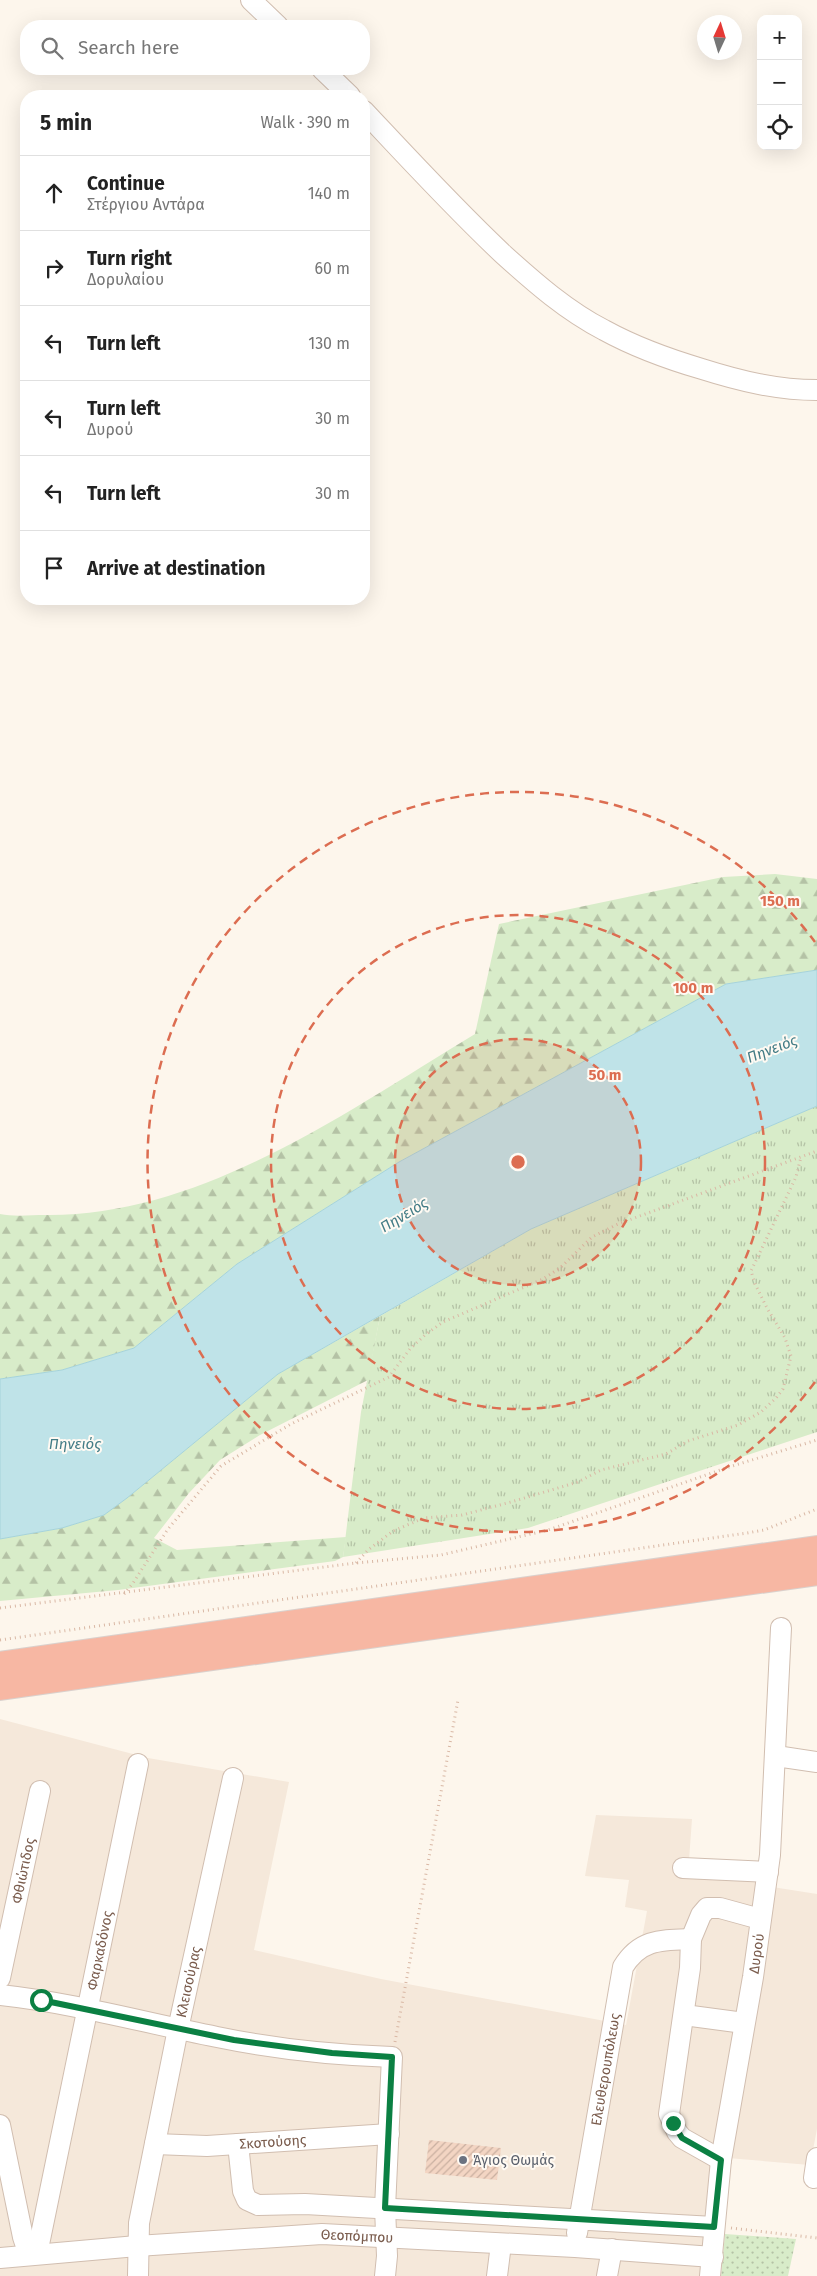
<!DOCTYPE html>
<html lang="en">
<head>
<meta charset="utf-8">
<style>
	body { margin:0; font-family:"Fira Sans",sans-serif; background:#f6f6f6; color:#222 }
	.controls { position:absolute; right:15px; top:15px; display:grid; overflow:hidden; border-radius:10px; box-shadow:0 5px 20px #0002 }
	.controls button { width:45px; height:45px; display:grid; place-items:center; padding:0; border:0; border-bottom:1px solid #e0e0e0; background:#fff; color:#222; font:25px sans-serif }
	.compass { position:absolute; left:697px; top:15px; width:45px; height:45px; border-radius:50%; background:#fff; box-shadow:0 5px 20px #0002; rotate:4deg }
	.stop { position:absolute; width:15px; height:15px; margin:-11px; border:4px solid #0b8043; border-radius:50%; background:#fff }
	.stop.end { background:#0b8043; border-color:#fff; box-shadow:0 1px 5px #0008 }
	.list { margin:0; padding:0; list-style:none }
	h2 { display:flex; justify-content:space-between; align-items:center; height:65px; margin:0; padding:0 20px; font-size:21px }
	h2 small { font-size:16px; font-weight:400; color:#767676 }
	.list li { display:grid; grid-template-columns:32px 1fr auto; gap:15px; align-items:center; box-sizing:border-box; height:75px; padding:0 20px; border-top:1px solid #e0e0e0 }
	.list b { display:block; font-size:19px; white-space:nowrap }
	.list p { margin:0; font-size:16px; white-space:nowrap; color:#767676 }
	.list em { font-size:16px; font-style:normal; color:#767676 }
	.icon { flex:none; width:28px; height:28px; fill:none; stroke:currentColor; stroke-width:2; stroke-linecap:round; stroke-linejoin:round }
	.map { position:relative; flex:none; width:817px; height:2276px; overflow:hidden }
	.search { position:absolute; background:#fff; box-shadow:0 5px 20px #0002; left:20px; top:20px; width:350px; height:55px; display:flex; align-items:center; gap:12px; box-sizing:border-box; padding:0 18px; border-radius:20px; color:#767676; font-size:19px }
	.panel { position:absolute; background:#fff; box-shadow:0 5px 20px #0002; left:20px; top:90px; width:350px; height:515px; border-radius:20px }
	.map>svg:first-child { display:block }
	.residential { fill:#f5e8da }
	.grass { fill:url(#grass-tufts) }
	.forest { fill:url(#forest-firs) }
	.park { fill:url(#park-dots) }
	.water { fill:#bfe3e8; stroke:#a5d3da }
	.building { fill:url(#building-hatch) }
	.lines { fill:none; stroke-linecap:round; stroke-linejoin:round }
	.minor-casing { stroke:#d1beb0; stroke-width:22 }
	.highway-casing { stroke:#dad1cd; stroke-width:30 }
	.path { stroke:#d9b8a5; stroke-width:3; stroke-dasharray:1 4; stroke-linecap:butt }
	.minor { stroke:#fff; stroke-width:20 }
	.highway { stroke:#f7b7a3; stroke-width:28 }
	.route { stroke:#0b8043; stroke-width:6 }
	.ring { fill:none; stroke:#dc6d51; stroke-width:2.5; stroke-dasharray:9 6 }
	.worship-dot { fill:#6b7280; stroke:#fffaf3; stroke-width:2 }
	.labels { text-anchor:middle; stroke-width:4; stroke-linejoin:round; paint-order:stroke }
	.street-label { font-size:14px; fill:#7a5c4d; stroke:#fffaf3 }
	.worship-label { font-size:14px; fill:#5b616d; stroke:#fffaf3; text-anchor:start }
	.water-label { font-size:15px; font-style:italic; fill:#437c86; stroke:#fffaf3 }
	.centre { fill:#dc6d51; stroke:#fffaf3; stroke-width:2.5 }
	.ring-label { font-size:15px; text-anchor:middle; font-weight:bold; fill:#dc6d51; stroke:#fffaf3; stroke-width:4; stroke-linejoin:round; paint-order:stroke }
</style>
</head>
<body>
<div class="map">
<svg width="817" height="2276" viewBox="0 0 817 2276">
	<defs>
		<pattern id="grass-tufts" width="24" height="20" patternUnits="userSpaceOnUse" patternTransform="scale(1.25)"><rect width="24" height="20" fill="#d8ecc9"/><path d="M3 7l-1-3M5 7V3M7 7l1-3M15 17l-1-3M17 17v-4M19 17l1-3" fill="none" stroke="#b4c2a5"/></pattern>
		<pattern id="forest-firs" width="22" height="20" patternUnits="userSpaceOnUse" patternTransform="scale(1.25)"><rect width="22" height="20" fill="#d8ecc9"/><path d="M5 1l3.5 6h-7zM16 11l3.5 6h-7z" fill="#b4c2a5"/></pattern>
		<pattern id="park-dots" width="8" height="8" patternUnits="userSpaceOnUse" patternTransform="scale(1.25)"><rect width="8" height="8" fill="#d8ecc9"/><path d="M2 2h.1M6 6h.1" fill="none" stroke="#b4c2a5" stroke-width="1.8" stroke-linecap="round"/></pattern>
		<pattern id="building-hatch" width="6" height="6" patternUnits="userSpaceOnUse" patternTransform="scale(1.25)"><rect width="6" height="6" fill="#f3d5c3"/><path d="M-1 1l2-2M0 6l6-6M5 7l2-2" fill="none" stroke="#cab0a1"/></pattern>
	</defs>
	<rect width="100%" height="100%" fill="#fdf6ec"/>
	<!-- residential -->
	<path class="residential" d="M 0,1719 L 148,1758 L 289,1782 L 254,1950 L 381,1979 L 626,2025 L 647,1911 L 625,1907 L 629,1880 L 585,1876 L 596,1815 L 692,1819 L 688,1874 L 766,1881 L 766,1886 L 817,1894 L 817,2129 L 810,2165 L 716,2157 L 704,2276 L 0,2276 Z"/>
	<!-- grass -->
	<path class="grass" d="M 817,1106 L 817,1432 L 528,1528 L 343,1557 L 361,1412 L 380,1316 L 531,1229 Z"/>
	<!-- forest -->
	<path class="forest" d="M 775,874 L 817,879 L 817,970 L 726,984 L 399,1162 L 237,1264 L 134,1348 L 62,1370 L 0,1379 L 0,1214 C 14,1217 31,1215 45,1215 C 201,1217 346,1112 475,1034 L 499,924 L 723,877 Z
		M 380,1316 L 368,1380 L 260,1435 L 220,1460 L 189,1493 L 154,1538 L 177,1550 L 346,1537 L 343,1557 L 335,1561 L 118,1590 L 0,1601 L 0,1539 L 62,1528 L 104,1515 L 127,1498 L 278,1374 Z"/>
	<!-- park -->
	<path class="park" d="M 725,2234 L 796,2239 L 788,2276 L 721,2276 Z"/>
	<!-- water -->
	<path class="water" d="M 817,970 L 817,1106 L 531,1229 L 278,1374 L 127,1498 L 104,1515 L 62,1528 L 0,1539 L 0,1379 L 62,1370 L 134,1348 L 237,1264 L 399,1162 L 726,984 Z"/>
	<!-- building -->
	<path class="building" d="M 429,2140 L 501,2148 L 497,2180 L 425,2173 Z"/>
	<g class="lines">
		<defs>
			<g id="minor">
				<path d="M 251,0 L 278,26"/>
				<path d="M 322,69 L 350,96"/>
				<path d="M 364,111 C 410,160 455,209 504,255 C 535,283 567,311 604,330 C 635,347 668,359 702,369 C 740,381 777,390 817,390"/>
				<path d="M 776,1756 L 817,1762"/>
				<path d="M 683,1868 L 768,1872"/>
				<path id="s1" d="M 0,1978 L 40,1791"/>
				<path d="M 0,1995 C 74,2003 145,2023 217,2037 C 275,2049 333,2055 392,2057 L 385,2208 L 387,2256 L 385,2276"/>
				<path d="M 684,2015 L 744,2023"/>
				<path d="M 0,2125 L 23,2237 L 29,2255"/>
				<path id="s2" d="M 155,2144 L 207,2146 L 389,2134"/>
				<path d="M 238,2144 L 243,2191 L 247,2200 L 258,2205 L 305,2204 L 714,2227"/>
				<path d="M 721,2160 L 682,2138 L 677,2132 L 669,2114 L 690,1968 L 691,1939 L 701,1915 L 707,1908 L 720,1908 L 760,1919"/>
				<path d="M 814,2178 L 817,2158"/>
				<path id="s3" d="M 577,2233 L 623,1967 C 640,1939 661,1940 691,1939"/>
				<path id="s4" d="M 37,2254 L 138,1764"/>
				<path id="s5" d="M 0,2258 L 137,2246 L 322,2234 L 575,2247 L 713,2257"/>
				<path id="s6" d="M 138,2276 L 139,2223 L 178,2029 L 233,1778"/>
				<path d="M 497,2276 L 501,2244"/>
				<path d="M 607,2276 L 612,2249"/>
				<path id="s7" d="M 710,2276 L 721,2160 L 753,1977 L 770,1855 L 781,1628"/>
			</g>
			<path id="highway" d="M 0,1666 L 817,1550
				M 0,1686 L 817,1571"/>
		</defs>
		<!-- minor casing -->
		<use href="#minor" class="minor-casing"/>
		<!-- highway casing -->
		<use href="#highway" class="highway-casing"/>
		<!-- path -->
		<path class="path" d="M 356,1563 L 368,1550 L 393,1531 L 424,1518 L 462,1515 L 511,1502 L 578,1482 L 601,1470 L 666,1454 L 688,1441 L 738,1425 L 761,1412 L 776,1398 L 783,1389 L 791,1356 L 785,1338 L 767,1308 L 755,1284 L 751,1271 L 796,1177 L 801,1157
			M 124,1594 L 133,1583 L 168,1529 L 221,1466 L 291,1424 L 389,1377 L 410,1349 L 425,1335 L 443,1322 L 543,1279 L 560,1268 L 592,1237 L 618,1224 L 817,1151
			M 0,1608 L 356,1563 L 441,1555 L 548,1530 L 729,1467 L 817,1440
			M 0,1640 L 747,1533 L 764,1530 L 817,1509
			M 395,2042 L 458,1700
			M 731,2228 L 817,2238"/>
		<!-- minor -->
		<use href="#minor" class="minor"/>
		<!-- highway -->
		<use href="#highway" class="highway"/>
	</g>
	<g class="lines">
		<!-- route -->
		<path class="route" d="M 41,2000 L 234,2040 L 332,2053 L 392,2057 L 385,2208 L 714,2227 L 721,2160 L 682,2138 L 673,2123"/>
	</g>
	<!-- distance rings -->
	<circle cx="518" cy="1162" r="123" fill="#dc6d51" fill-opacity=".12"/>
	<g class="ring">
		<circle cx="518" cy="1162" r="123"/>
		<circle cx="518" cy="1162" r="247"/>
		<path d="M815 1382A370 370 0 1 1 815 942"/>
	</g>
	<!-- markers -->
	<circle class="worship-dot" cx="463" cy="2160" r="5"/>
	<g class="labels">
		<!-- street labels -->
		<g class="street-label">
			<text dy="5" stroke="none"><textPath href="#s1" startOffset="110">Φθιώτιδος</textPath></text>
			<text dy="5" stroke="none"><textPath href="#s4" startOffset="310">Φαρκαδόνος</textPath></text>
			<text dy="5" stroke="none"><textPath href="#s7" startOffset="326">Δυρού</textPath></text>
			<text dy="5" stroke="none"><textPath href="#s6" startOffset="299">Κλεισούρας</textPath></text>
			<text dy="5" stroke="none"><textPath href="#s3" startOffset="166">Ελευθερουπόλεως</textPath></text>
			<text dy="5" stroke="none"><textPath href="#s2" startOffset="118">Σκοτούσης</textPath></text>
			<text dy="5" stroke="none"><textPath href="#s5" startOffset="358">Θεοπόμπου</textPath></text>
		</g>
		<!-- worship labels -->
		<g class="worship-label">
			<text x="473" y="2165">Άγιος Θωμάς</text>
		</g>
		<!-- water labels -->
		<g class="water-label">
			<text transform="translate(772 1049) rotate(-21)" y="5">Πηνειός</text>
			<text transform="translate(404 1215) rotate(-31)" y="5">Πηνειός</text>
			<text x="75" y="1449">Πηνειός</text>
		</g>
	</g>
	<circle cx="518" cy="1162" r="8" class="centre"/>
	<g class="ring-label">
		<text x="780" y="906">150 m</text>
		<text x="693" y="993">100 m</text>
		<text x="605" y="1080">50 m</text>
	</g>
</svg>
<div class="controls">
<button>+</button>
<button>−</button>
<button><svg class="icon" aria-label="locate" viewBox="0 0 24 24"><circle cx="12" cy="12" r="6"/><path d="M12 2v4M12 18v4M2 12h4M18 12h4"/></svg></button>
</div>
<svg class="compass" viewBox="-18 -18 36 36"><path d="M0-13l5 13h-10z" fill="#e53935"/><path d="M0 13l5-13h-10z" fill="#767676"/></svg>
<div class="stop" style="left:41px;top:2000px"></div>
<div class="stop end" style="left:673px;top:2123px"></div>
<div class="search"><svg class="icon" aria-label="search" viewBox="0 0 24 24"><circle cx="10" cy="10" r="6"/><path d="M15 15l6 6"/></svg>Search here</div>
<section class="panel">
<h2>5 min<small>Walk · 390 m</small></h2>
<ul class="list">
<li><svg class="icon" aria-label="ahead" viewBox="0 0 24 24"><path d="M12 20V5M6 11l6-6 6 6"/></svg><div><b>Continue</b><p>Στέργιου Αντάρα</p></div><em>140 m</em></li>
<li><svg class="icon" aria-label="right" viewBox="0 0 24 24"><path d="M7 20v-9h11M14 6l5 5-5 5"/></svg><div><b>Turn right</b><p>Δορυλαίου</p></div><em>60 m</em></li>
<li><svg class="icon" aria-label="left" viewBox="0 0 24 24"><path d="M17 20v-9H6M10 6l-5 5 5 5"/></svg><div><b>Turn left</b></div><em>130 m</em></li>
<li><svg class="icon" aria-label="left" viewBox="0 0 24 24"><path d="M17 20v-9H6M10 6l-5 5 5 5"/></svg><div><b>Turn left</b><p>Δυρού</p></div><em>30 m</em></li>
<li><svg class="icon" aria-label="left" viewBox="0 0 24 24"><path d="M17 20v-9H6M10 6l-5 5 5 5"/></svg><div><b>Turn left</b></div><em>30 m</em></li>
<li><svg class="icon" aria-label="arrive" viewBox="0 0 24 24"><path d="M6 21V4h12l-3 4 3 4H6"/></svg><div><b>Arrive at destination</b></div></li>
</ul>
</section>
</div>
</body>
</html>
